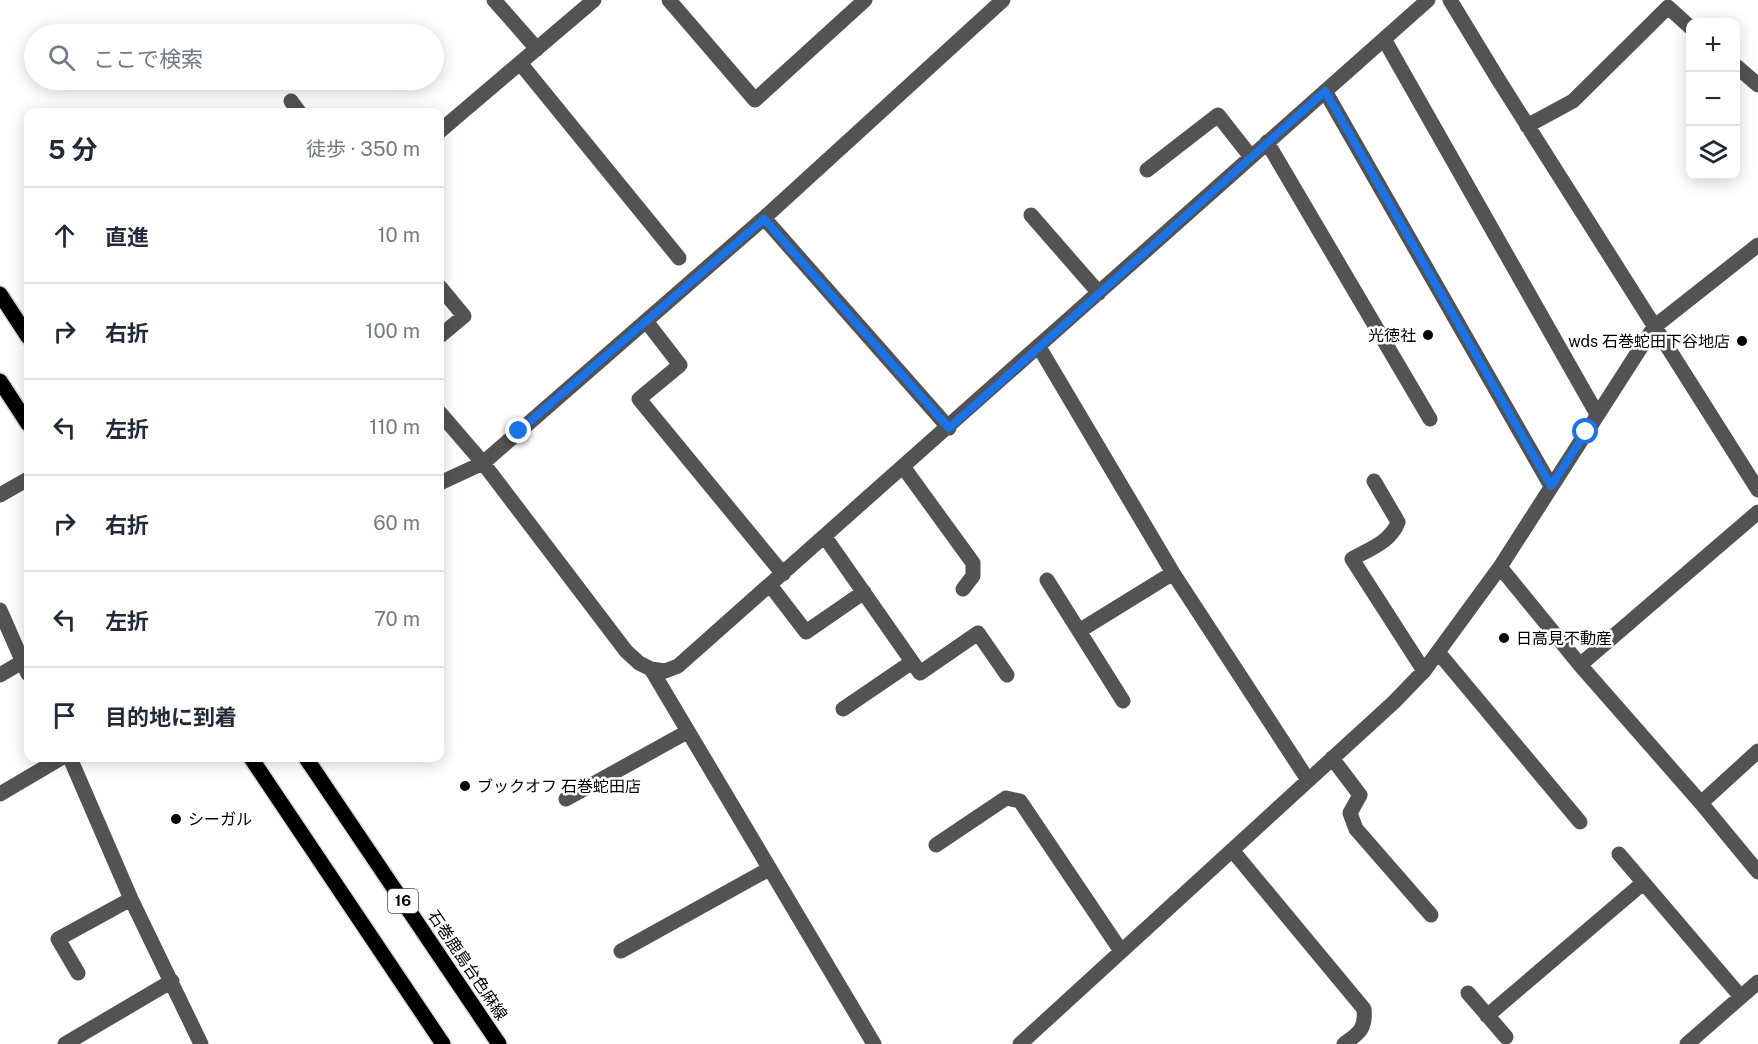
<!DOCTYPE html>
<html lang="ja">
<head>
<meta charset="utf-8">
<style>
	body { margin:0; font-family:"Public Sans","Noto Sans JP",sans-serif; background:#f2f2f3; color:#1f2937 }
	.controls { position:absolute; right:18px; top:18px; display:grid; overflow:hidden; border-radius:12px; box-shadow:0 3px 15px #0003 }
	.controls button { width:54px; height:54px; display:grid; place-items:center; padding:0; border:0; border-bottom:2px solid #e0e1e3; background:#fff; color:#1f2937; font:30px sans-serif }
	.stop { position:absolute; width:18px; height:18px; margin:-14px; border:4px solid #1a73e8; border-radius:50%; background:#fff }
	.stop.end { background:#1a73e8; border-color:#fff; box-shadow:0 2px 6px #0008 }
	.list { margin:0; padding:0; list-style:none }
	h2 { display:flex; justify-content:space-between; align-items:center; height:78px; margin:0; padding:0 24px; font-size:26px }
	h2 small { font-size:20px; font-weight:400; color:#747a83 }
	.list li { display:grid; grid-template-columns:39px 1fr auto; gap:18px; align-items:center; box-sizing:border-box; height:96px; padding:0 24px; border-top:2px solid #e0e1e3 }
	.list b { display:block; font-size:22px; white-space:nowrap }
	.list em { font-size:20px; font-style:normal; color:#747a83 }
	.icon { flex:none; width:33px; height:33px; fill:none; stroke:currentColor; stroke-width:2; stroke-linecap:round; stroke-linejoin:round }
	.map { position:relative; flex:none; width:1758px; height:1044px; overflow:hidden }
	.search { position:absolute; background:#fff; box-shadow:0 3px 15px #0003; left:24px; top:24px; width:420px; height:66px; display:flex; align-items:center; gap:15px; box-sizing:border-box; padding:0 21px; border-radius:33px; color:#747a83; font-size:22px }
	.panel { position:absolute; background:#fff; box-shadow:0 3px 15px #0003; left:24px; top:108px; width:420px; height:654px; border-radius:12px }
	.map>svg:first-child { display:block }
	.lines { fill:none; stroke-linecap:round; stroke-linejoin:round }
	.major-casing { stroke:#dbdbdb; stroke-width:18 }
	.minor { stroke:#535353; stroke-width:15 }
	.major { stroke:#000; stroke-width:15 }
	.route { stroke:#1a73e8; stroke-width:8 }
	.poi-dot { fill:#000; stroke:#fff; stroke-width:2 }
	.labels { text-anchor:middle; stroke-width:5; stroke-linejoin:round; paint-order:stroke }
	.shield { fill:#fff; stroke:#4c4c4c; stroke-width:1.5 }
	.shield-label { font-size:15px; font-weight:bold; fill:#000 }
	.poi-label { font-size:16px; fill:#000; stroke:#fff; text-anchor:start }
	.street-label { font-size:16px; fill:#000; stroke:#fff }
</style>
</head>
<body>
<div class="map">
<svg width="1758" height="1044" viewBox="0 0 1758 1044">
	<rect width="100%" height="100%" fill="#fff"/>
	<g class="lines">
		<defs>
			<path id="major" d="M 0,294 L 28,337
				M 0,381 L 28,424
				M 251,758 L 443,1044
				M 306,758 L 499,1044"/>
		</defs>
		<!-- major casing -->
		<use href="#major" class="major-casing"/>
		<!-- minor -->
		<path class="minor" d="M 494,0 L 537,49
			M 669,0 L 755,100 L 865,0
			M 1450,0 L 1498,79 L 1758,490
			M 1384,39 L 1597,414
			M 520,63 L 679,258
			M 1736,66 L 1758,85
			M 1325,91 L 1551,486
			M 291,101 L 299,112
			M 1527,126 L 1573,101 L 1668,7 L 1690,27
			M 440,131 L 594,0
			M 1267,142 L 1430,419
			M 1147,170 L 1218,115 L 1251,157
			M 1031,215 L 1099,293
			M 764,218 L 949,428
			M 440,287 L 464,316 L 440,336
			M 646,321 L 680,365 L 639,399 L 783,574
			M 1039,347 L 1173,573 L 1308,780
			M 440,413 L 483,463 L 626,651 L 639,663 L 651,669 L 874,1044
			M 904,468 L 973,563 L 973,576 L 963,589
			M 1374,481 L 1398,522 C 1391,542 1369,549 1352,559 L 1424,671
			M 440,483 L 483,463 L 764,218 L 1003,0
			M 0,495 L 28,479
			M 825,537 L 920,673 L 978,633 L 1007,675
			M 1500,567 L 1580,665 L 1701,803 L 1758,751
			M 1047,580 L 1123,701
			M 770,585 L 806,632 L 864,592
			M 0,610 L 28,674
			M 1079,631 L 1173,573
			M 1438,652 L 1580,822
			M 1580,665 L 1758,512
			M 651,669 L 665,671 L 678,666 C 929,445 1177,221 1428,0
			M 0,675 L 22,662
			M 843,709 L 912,662
			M 70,758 L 131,899 L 201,1044
			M 1332,758 L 1360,795 L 1350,813 L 1356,829 L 1431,915
			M 0,794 L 61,758
			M 566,799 L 687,732
			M 1701,803 L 1758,872
			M 936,845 L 1006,798 L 1020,801 L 1121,951
			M 1232,850 L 1364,1009 C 1366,1029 1359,1033 1344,1044
			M 1619,854 L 1741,997
			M 621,951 L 769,869
			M 78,973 L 58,939 L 131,899
			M 1468,993 L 1506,1037
			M 1487,1016 L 1643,883
			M 65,1044 L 172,981
			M 1020,1044 L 1394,702 L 1424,671 L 1500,567 L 1654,327 L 1758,245
			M 1687,1044 L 1758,982"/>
		<!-- major -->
		<use href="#major" class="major"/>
	</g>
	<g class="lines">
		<!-- route -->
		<path class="route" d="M 519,431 L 764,219 L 949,428 L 1325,91 L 1551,486 L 1586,432"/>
	</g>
	<!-- markers -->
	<g class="poi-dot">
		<circle cx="1428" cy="335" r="6"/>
		<circle cx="1742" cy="341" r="6"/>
		<circle cx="1504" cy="638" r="6"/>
		<circle cx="465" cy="786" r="6"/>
		<circle cx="176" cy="819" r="6"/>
	</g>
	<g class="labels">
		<!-- shield labels -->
		<rect class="shield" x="388" y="889" width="30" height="24" rx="4.5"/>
		<g class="shield-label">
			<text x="403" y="906">16</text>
		</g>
		<!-- poi labels -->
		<g class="poi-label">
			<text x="1416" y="341" text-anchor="end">光徳社</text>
			<text x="1730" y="347" text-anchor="end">wds 石巻蛇田下谷地店</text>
			<text x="1516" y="644">日高見不動産</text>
			<text x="477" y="792">ブックオフ 石巻蛇田店</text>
			<text x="188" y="825">シーガル</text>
		</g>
		<!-- street labels -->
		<g class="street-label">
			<text transform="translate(468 965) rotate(56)" y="6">石巻鹿島台色麻線</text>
		</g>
	</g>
</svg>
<div class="controls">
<button>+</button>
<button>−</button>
<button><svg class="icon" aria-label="layers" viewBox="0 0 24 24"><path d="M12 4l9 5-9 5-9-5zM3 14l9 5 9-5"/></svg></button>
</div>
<div class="stop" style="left:1586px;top:432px"></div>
<div class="stop end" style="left:519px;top:431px"></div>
<div class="search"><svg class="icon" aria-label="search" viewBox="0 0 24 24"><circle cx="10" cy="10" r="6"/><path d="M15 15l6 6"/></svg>ここで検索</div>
<section class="panel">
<h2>5 分<small>徒歩 · 350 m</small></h2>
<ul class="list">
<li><svg class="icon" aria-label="ahead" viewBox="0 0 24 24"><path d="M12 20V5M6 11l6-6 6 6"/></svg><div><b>直進</b></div><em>10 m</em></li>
<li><svg class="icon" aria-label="right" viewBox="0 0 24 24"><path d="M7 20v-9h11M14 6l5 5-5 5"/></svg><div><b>右折</b></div><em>100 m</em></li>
<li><svg class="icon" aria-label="left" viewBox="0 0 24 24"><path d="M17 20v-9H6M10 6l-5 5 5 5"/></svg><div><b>左折</b></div><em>110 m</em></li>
<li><svg class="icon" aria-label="right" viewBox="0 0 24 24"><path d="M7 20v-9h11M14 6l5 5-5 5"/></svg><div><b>右折</b></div><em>60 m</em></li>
<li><svg class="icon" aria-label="left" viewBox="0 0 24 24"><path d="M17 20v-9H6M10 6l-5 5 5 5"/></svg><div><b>左折</b></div><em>70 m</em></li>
<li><svg class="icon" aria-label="arrive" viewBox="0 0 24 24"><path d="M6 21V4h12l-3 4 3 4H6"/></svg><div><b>目的地に到着</b></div></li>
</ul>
</section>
</div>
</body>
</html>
